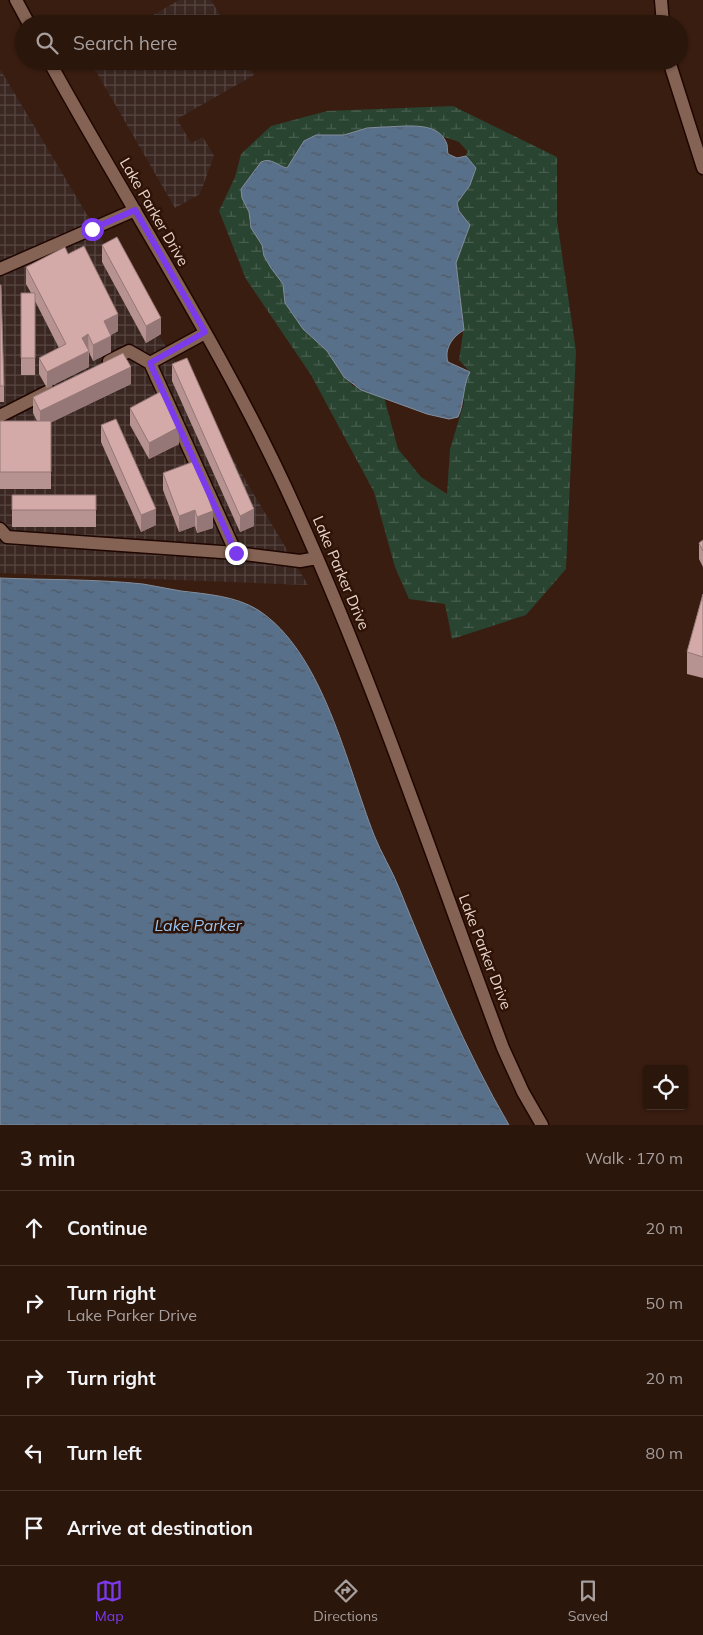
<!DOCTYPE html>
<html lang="en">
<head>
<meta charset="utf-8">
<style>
	body { margin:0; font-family:Mulish,sans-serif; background:#331f15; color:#f1f3f6 }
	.controls { position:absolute; right:15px; bottom:15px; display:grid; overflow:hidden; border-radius:5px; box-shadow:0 1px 4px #0004 }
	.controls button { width:45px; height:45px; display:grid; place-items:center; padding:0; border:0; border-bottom:1px solid #47352d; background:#2b160c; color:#f1f3f6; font:25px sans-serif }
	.stop { position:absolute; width:15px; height:15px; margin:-11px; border:4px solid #7c3aed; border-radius:50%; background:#fff }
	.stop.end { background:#7c3aed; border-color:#fff; box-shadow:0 1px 5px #0008 }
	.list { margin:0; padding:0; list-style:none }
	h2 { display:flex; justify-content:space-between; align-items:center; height:65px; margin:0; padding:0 20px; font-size:21px }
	h2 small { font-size:16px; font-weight:400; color:#a69f9d }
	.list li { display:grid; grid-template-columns:32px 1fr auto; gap:15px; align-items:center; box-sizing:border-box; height:75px; padding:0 20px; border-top:1px solid #47352d }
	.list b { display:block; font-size:19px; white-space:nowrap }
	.list p { margin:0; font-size:16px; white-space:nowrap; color:#a69f9d }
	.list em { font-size:16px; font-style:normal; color:#a69f9d }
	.icon { flex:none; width:28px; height:28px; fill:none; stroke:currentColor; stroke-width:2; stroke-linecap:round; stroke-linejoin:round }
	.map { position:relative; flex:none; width:703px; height:1125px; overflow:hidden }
	.search { position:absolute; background:#2b160c; box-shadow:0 1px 4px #0004; left:15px; right:15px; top:15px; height:55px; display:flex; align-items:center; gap:12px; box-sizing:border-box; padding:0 18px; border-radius:28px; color:#a69f9d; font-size:19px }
	.sheet { height:440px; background:#2b160c }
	nav { display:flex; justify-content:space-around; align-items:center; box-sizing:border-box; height:70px; border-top:1px solid #47352d; background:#2b160c; font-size:14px; color:#a69f9d }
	nav a { display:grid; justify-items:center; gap:2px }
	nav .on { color:#7c3aed }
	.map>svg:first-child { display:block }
	.industrial { fill:url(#industrial-grid) }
	.wetland { fill:url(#wetland-marsh); fill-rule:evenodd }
	.water { fill:url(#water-ripples); stroke:#838e9e }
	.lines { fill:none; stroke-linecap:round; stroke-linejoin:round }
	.minor-casing { stroke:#1f0600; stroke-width:15 }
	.minor { stroke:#846354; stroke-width:12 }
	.wall { fill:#b69290 }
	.shaded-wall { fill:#947776 }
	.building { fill:#d4aaa8; stroke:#947776 }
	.route { stroke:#7c3aed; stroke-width:6 }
	.labels { text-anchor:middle; stroke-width:5; stroke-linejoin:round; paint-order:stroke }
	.street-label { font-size:15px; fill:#e8d4cc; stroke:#2e1306 }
	.water-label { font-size:16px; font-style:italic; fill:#98c4f1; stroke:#2e1306 }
</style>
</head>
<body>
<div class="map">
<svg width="703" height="1125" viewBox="0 0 703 1125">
	<defs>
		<pattern id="industrial-grid" width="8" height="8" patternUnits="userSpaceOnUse" patternTransform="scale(1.25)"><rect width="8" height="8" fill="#3a2722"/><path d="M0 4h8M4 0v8" fill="none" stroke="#564541"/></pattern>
		<pattern id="wetland-marsh" width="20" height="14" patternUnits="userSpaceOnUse" patternTransform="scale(1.25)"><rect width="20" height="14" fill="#2a4432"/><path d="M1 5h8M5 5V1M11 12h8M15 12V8" fill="none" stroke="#495e4e"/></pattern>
		<pattern id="water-ripples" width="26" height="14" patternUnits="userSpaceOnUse" patternTransform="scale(1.25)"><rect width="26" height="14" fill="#58708a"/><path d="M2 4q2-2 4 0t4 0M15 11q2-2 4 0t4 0" fill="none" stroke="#505a67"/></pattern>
	</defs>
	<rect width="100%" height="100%" fill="#391d10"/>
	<!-- industrial -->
	<path class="industrial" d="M 179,0 L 211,0 L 225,24 L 138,24 Z
		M 90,61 L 246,61 L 254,75 L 177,119 L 191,143 L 203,137 L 214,156 L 200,194 L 175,208 Z
		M 0,69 L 308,585 L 0,573 Z"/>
	<!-- wetland -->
	<path class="wetland" d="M 453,106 L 557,157 L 557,220 L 576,351 L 566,569 L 526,615 L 452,639 L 445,604 L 409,599 L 395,567 L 374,492 L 311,375 L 246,279 L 219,211 L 235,177 L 241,154 L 271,126 L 327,111 ZM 415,127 L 459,142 L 467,151 L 466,156 L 476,168 L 470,185 L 457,203 L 459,211 L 470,225 L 456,263 L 464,326 L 459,360 L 470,372 L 464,383 L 464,403 L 450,449 L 447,494 L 421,477 L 398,449 L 384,397 L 353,386 L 338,369 L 327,351 L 303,329 L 285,303 L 283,284 L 264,256 L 262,245 L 249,221 L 249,212 L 242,198 L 241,189 L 257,167 L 273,162 L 287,168 L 298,150 L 316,135 L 344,135 L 367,128 Z"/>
	<!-- water -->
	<path class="water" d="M 383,127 C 402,127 437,120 446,142 C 448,145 447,150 448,154 L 457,158 L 466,156 L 476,168 L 470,185 L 457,203 L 459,211 L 470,225 L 456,263 L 464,330 C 452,337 444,349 448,362 L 470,372 C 462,387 465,402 458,417 L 449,419 L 427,414 L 361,390 L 344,377 L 327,351 L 303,329 L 285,303 L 283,284 L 271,268 L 264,256 L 262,245 L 251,228 L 249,212 L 242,198 L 241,189 L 261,162 C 271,157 278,166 287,168 L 304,141 L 316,135 L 344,135 L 367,128 Z
		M 0,578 C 48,580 96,579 143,584 C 156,586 168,589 181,591 C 206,594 236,596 258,610 C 323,652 347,766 374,835 C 381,853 392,870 399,888 C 432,969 465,1050 509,1125 L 0,1125 Z"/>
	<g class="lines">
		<defs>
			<path id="minor" d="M 16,0 L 29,24
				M 661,0 L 663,24
				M 49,61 C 132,212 227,355 297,512 C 376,687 436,869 503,1048 L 523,1092 L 542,1125
				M 669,61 L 703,168
				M 0,269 L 135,210
				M 205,333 L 150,363 L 236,553 L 300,561 L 317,558
				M 109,361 L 129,351 L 150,363
				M 0,416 L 49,391
				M 0,529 L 7,537 L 236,553"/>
		</defs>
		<!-- minor casing -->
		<use href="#minor" class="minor-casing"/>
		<!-- minor -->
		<use href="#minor" class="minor"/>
	</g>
	<!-- wall -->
	<path class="wall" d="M 102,245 L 161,334 L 146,343 L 102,262 Z
		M 68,254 L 118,331 L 111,335 L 111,352 L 93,361 L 89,352 L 89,367 L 47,388 L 39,374 L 39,358 L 59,348 L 35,301 L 35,375 L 21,375 L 21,293 L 31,293 L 26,284 L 26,267 Z
		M 0,285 L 4,386 L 4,402 L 0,402 Z
		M 172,364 L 254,526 L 240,532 L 172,381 Z
		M 131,384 L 51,422 L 51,489 L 0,489 L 0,421 L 37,421 L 33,413 L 33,397 Z
		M 130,408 L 179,444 L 149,459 L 130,425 Z
		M 101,425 L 156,525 L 141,532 L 101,442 Z
		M 163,473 L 213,528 L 197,533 L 195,526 L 179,532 L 163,490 Z
		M 12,495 L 96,495 L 96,527 L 12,527 Z
		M 703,540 L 703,567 L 699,559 L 699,543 Z
		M 703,594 L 703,678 L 687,674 L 687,652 Z"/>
	<!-- shaded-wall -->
	<path class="shaded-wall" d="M 118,314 L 118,331 L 104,338 L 104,321 Z
		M 161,318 L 161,334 L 146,343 L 146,326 Z
		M 88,334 L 89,367 L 47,388 L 47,372 L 82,338 Z
		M 111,336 L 111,352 L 93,361 L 93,345 Z
		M 131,367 L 131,384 L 40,428 L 40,411 Z
		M 179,427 L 179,444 L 149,459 L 149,443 Z
		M 156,509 L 156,525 L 141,532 L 141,515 Z
		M 254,509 L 254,526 L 240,532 L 240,516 Z
		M 195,510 L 195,526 L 179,532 L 179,516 Z
		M 213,511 L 213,528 L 197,533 L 197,517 Z"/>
	<!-- building -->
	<path class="building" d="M 117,237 L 161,318 L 146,326 L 102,245 Z
		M 84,246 L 118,314 L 104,321 L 111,336 L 93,345 L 88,334 L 82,338 L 89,351 L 47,372 L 39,358 L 66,344 L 26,267 L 65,247 L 68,254 Z
		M 0,285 L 1,285 L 4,386 L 0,386 Z
		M 21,293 L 35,293 L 35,358 L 21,358 Z
		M 123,353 L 131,367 L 40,411 L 33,397 Z
		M 187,358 L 254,509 L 240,516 L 172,364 Z
		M 160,392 L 179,427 L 149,443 L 130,408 Z
		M 116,419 L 156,509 L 141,515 L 101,425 Z
		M 0,421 L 51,421 L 51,472 L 0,472 Z
		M 195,461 L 213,511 L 197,517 L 195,510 L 179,516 L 163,473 Z
		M 12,495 L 96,495 L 96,510 L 12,510 Z
		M 703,540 L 703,551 L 699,543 Z
		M 703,594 L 703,657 L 687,652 Z"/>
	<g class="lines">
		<!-- route -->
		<path class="route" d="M 92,229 L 135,210 L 205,332 L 150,363 L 236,553"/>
	</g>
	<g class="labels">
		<!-- street labels -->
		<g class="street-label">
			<text transform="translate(154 212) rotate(60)" y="5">Lake Parker Drive</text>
			<text transform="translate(341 573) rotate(67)" y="5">Lake Parker Drive</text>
			<text transform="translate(485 952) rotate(69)" y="5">Lake Parker Drive</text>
		</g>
		<!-- water labels -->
		<g class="water-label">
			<text x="198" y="931">Lake Parker</text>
		</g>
	</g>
</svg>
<div class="controls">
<button><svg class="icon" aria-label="locate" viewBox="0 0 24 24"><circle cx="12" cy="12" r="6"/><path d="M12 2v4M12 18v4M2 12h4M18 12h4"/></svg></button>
</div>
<div class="stop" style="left:92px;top:229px"></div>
<div class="stop end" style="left:236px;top:553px"></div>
<div class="search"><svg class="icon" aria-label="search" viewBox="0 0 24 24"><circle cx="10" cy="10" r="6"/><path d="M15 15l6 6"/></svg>Search here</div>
</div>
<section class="sheet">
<h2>3 min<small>Walk · 170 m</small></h2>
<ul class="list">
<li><svg class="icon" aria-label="ahead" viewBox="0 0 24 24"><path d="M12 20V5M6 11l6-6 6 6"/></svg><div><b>Continue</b></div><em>20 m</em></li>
<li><svg class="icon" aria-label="right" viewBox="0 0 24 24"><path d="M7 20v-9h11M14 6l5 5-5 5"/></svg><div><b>Turn right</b><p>Lake Parker Drive</p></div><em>50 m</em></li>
<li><svg class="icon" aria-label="right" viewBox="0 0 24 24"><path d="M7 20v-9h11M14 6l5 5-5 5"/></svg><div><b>Turn right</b></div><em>20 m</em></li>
<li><svg class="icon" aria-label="left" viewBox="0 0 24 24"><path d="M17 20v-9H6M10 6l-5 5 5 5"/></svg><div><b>Turn left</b></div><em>80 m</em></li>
<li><svg class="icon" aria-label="arrive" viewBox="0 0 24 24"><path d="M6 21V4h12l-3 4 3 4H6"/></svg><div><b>Arrive at destination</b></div></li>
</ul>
</section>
<nav>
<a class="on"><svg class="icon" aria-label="map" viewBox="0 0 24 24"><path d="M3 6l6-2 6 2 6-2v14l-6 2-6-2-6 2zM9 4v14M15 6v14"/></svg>Map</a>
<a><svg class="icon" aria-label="directions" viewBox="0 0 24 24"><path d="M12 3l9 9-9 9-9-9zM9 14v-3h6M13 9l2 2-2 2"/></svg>Directions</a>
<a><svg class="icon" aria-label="saved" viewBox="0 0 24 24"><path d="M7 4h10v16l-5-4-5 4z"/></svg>Saved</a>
</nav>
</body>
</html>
